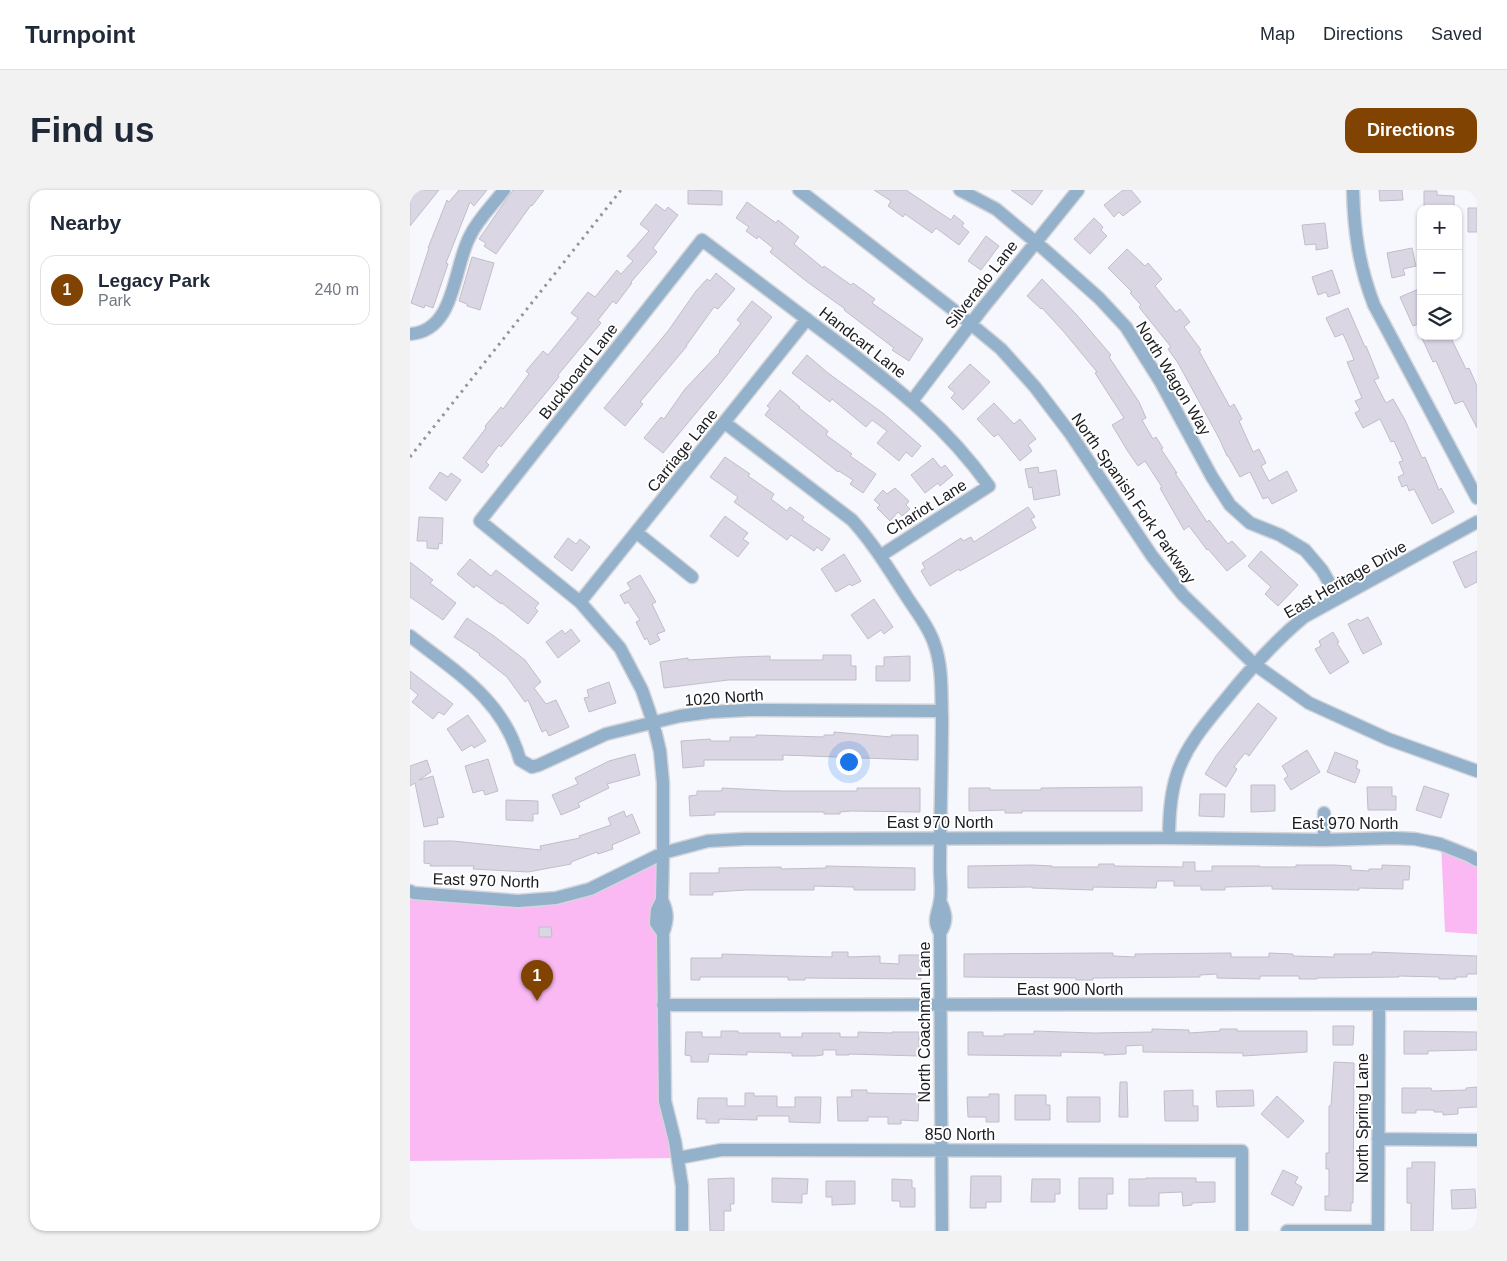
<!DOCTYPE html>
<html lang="en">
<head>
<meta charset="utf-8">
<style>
	body { margin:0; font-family:Helvetica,sans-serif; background:#f2f2f3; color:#1f2937 }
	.controls { position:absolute; right:15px; top:15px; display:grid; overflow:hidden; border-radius:10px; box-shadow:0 1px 4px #0004 }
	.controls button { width:45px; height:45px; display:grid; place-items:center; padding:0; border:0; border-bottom:1px solid #e0e1e3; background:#fff; color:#1f2937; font:25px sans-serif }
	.you { position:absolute; left:438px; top:571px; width:18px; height:18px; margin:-12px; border:4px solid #fff; border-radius:50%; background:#1a73e8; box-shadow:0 0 0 8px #1a73e833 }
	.badge { display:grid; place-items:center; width:32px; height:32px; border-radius:50%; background:#814301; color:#fff; font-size:16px; font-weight:700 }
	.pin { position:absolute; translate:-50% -41px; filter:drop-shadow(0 1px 2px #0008) }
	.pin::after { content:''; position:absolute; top:26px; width:18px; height:15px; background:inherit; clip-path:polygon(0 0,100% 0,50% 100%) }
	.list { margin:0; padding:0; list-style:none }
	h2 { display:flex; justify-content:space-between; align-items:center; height:65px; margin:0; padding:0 20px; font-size:21px }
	h2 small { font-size:16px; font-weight:400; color:#747a83 }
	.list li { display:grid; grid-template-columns:32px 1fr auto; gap:15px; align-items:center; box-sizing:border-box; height:70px; margin:0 10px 10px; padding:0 10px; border:1px solid #e0e1e3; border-radius:15px }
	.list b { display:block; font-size:19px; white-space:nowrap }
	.list p { margin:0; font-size:16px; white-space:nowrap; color:#747a83 }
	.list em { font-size:16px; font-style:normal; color:#747a83 }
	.icon { flex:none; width:28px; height:28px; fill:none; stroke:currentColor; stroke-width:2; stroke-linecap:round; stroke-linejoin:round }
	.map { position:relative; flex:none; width:1067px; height:1041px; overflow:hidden; border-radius:15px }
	header { display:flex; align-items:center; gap:30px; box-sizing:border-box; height:70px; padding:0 25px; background:#fff; border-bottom:1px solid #e0e1e3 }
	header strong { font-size:24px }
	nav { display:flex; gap:28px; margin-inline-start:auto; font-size:18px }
	.intro { display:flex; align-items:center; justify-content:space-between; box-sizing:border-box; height:120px; padding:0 30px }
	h1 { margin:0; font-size:35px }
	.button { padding:12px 22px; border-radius:15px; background:#814301; color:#fff; font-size:18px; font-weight:700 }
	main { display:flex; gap:30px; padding:0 30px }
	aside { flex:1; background:#fff; border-radius:15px; box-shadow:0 1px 4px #0004 }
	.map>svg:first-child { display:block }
	.green { fill:#fab9f3 }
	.building { fill:#dad6e3; stroke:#c1bdc9 }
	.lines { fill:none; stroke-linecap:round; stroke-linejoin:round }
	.minor-casing { stroke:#d4d5da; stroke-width:15 }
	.minor { stroke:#93b1ca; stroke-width:12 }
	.rail { stroke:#93949a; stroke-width:3; stroke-dasharray:2.5 5; stroke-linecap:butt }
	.labels { text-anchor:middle; stroke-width:4; stroke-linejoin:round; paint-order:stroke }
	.street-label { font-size:16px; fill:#1a1b20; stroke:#fff }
</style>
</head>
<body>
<header>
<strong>Turnpoint</strong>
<nav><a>Map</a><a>Directions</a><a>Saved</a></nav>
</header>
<div class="intro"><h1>Find us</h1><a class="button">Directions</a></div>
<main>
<aside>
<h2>Nearby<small></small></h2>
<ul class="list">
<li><span class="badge">1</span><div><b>Legacy Park</b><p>Park</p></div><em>240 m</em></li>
</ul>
</aside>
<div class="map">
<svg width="1067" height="1041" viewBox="0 0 1067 1041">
	<rect width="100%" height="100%" fill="#f7f8fe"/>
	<!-- green -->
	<path class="green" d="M 1031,652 L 1067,672 L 1067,744 L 1035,742 Z
		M 253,663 L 255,911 L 268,968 L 0,971 L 0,701 L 146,708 Z"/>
	<!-- building -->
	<path class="building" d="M 0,0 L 29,0 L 0,36 Z
		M 49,0 L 77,0 L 64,16 L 60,12 L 36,73 L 38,74 L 23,118 L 15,115 L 14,118 L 1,113 L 19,58 L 18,58 L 37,10 L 39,12 Z
		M 103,0 L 134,0 L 122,16 L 121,15 L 86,64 L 74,56 L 76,53 L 69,49 Z
		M 278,0 L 312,1 L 312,15 L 278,14 Z
		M 464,0 L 496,0 L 541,30 L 544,25 L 554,33 L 552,36 L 559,42 L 549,55 L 526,38 L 522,43 L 495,24 L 493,27 L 478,16 L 481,11 Z
		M 601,0 L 633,0 L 622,15 Z
		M 713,0 L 721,0 L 731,12 L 713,26 L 709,22 L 704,27 L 694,15 Z
		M 969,0 L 992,0 L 993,10 L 970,11 Z
		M 1014,1 L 1027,1 L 1027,5 L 1044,6 L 1044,18 L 1014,19 Z
		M 337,12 L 366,33 L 368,30 L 389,47 L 384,54 L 413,78 L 414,76 L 441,95 L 443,93 L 465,109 L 462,113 L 513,149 L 499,171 L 482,160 L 484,158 L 434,120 L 435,119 L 396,91 L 360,62 L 363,58 L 348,46 L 347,49 L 336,41 L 339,37 L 326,28 Z
		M 246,14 L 255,21 L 258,17 L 268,25 L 243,58 L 247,62 L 221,92 L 222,93 L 206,114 L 203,111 L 188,130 L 191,133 L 148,185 L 149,187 L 91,257 L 89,255 L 76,272 L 79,275 L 72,283 L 53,268 L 76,238 L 75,236 L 91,217 L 93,219 L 119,184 L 116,181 L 133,161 L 138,165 L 168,128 L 161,123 L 178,102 L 185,107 L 207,80 L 211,84 L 223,71 L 217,66 L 239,41 L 230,34 Z
		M 1058,18 L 1067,18 L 1067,42 L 1058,42 Z
		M 684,28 L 693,37 L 691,40 L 697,46 L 680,64 L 664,49 Z
		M 915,33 L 918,58 L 906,60 L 906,54 L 895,55 L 892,35 Z
		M 576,46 L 589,56 L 571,80 L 558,71 Z
		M 1002,58 L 1006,76 L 993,79 L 995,85 L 982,88 L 977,63 Z
		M 717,59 L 735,76 L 738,73 L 752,89 L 745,96 L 766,122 L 770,119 L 780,132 L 774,137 L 791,160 L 789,161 L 820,217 L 824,214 L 832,229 L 829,231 L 843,262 L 849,259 L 856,273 L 851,276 L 859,291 L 877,281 L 887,301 L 862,314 L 858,307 L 853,309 L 840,282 L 830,287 L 818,266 L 817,266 L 809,248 L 768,173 L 758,159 L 761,157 L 729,117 L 731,115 L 720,103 L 722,102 L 698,78 Z
		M 62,67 L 84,73 L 70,120 L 57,116 L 57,114 L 49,111 Z
		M 922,80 L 930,103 L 918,107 L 916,102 L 908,105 L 902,87 Z
		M 306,83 L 325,99 L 308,119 L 304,117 L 276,156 L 277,156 L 230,212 L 233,214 L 215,236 L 194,218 L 258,141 L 286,101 L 297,89 L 300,91 Z
		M 632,89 L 666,124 L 701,165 L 699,167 L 729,212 L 736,228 L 732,230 L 743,249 L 746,247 L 753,258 L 751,259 L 767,283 L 765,283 L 797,332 L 799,330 L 818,354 L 822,351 L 836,366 L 817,381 L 798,359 L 797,360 L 779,336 L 774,340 L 750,298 L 752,297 L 735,271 L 728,276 L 717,260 L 702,235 L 714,228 L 685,183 L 687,182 L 654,142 L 632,118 L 631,119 L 617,106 Z
		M 1011,98 L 1011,133 L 1003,136 L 990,107 Z
		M 342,111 L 362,127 L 314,189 L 253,263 L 234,248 L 251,227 L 254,229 L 275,199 L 310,162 L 309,161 L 331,133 L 327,130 Z
		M 938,118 L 955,157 L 956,156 L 969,188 L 964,190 L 976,213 L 983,209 L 995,230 L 1012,268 L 1015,267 L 1029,300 L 1031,298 L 1044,322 L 1022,334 L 1004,299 L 999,301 L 997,295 L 992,297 L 988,287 L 994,284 L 989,272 L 993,271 L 984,251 L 981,252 L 970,229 L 953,238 L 945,223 L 950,220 L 945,211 L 952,208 L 937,172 L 944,170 L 941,162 L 933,144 L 925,147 L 916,128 Z
		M 1011,146 L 1040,146 L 1056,179 L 1059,178 L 1067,196 L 1067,238 L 1053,211 L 1045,214 L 1026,171 L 1023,172 Z
		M 397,165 L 418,183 L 474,224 L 511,256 L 502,267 L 496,262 L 489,271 L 467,253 L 477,241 L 462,230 L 456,237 L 422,209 L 420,212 L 382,183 Z
		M 560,174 L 580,192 L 553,220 L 541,208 L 545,203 L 538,197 Z
		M 370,200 L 390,217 L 389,218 L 418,241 L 416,245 L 442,264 L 440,266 L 466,284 L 453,303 L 440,294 L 443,290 L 429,281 L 428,282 L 355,225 L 360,218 L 357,216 Z
		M 584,213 L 604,234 L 610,229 L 626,249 L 618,255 L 622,261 L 610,271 L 588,244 L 584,247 L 567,229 Z
		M 315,267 L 340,284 L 338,286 L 364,304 L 361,309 L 377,321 L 380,317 L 394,327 L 392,330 L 420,349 L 412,361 L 407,357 L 404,361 L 381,345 L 377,350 L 324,312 L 328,307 L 300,287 Z
		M 523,268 L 531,278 L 535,275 L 543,285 L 530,296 L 528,293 L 515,303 L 501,285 Z
		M 628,277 L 629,283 L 646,280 L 650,305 L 624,310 L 622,297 L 619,298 L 615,279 Z
		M 30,282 L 38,287 L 41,283 L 51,290 L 36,311 L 19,298 Z
		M 485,298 L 499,311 L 496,315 L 500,319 L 492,326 L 488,322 L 480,331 L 467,318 L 470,315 L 464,310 L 473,300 L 477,304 Z
		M 618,317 L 625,327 L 621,329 L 626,338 L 550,381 L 549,379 L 520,396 L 511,381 L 515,378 L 512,373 L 551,348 L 553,351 L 561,347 L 564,352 Z
		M 315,326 L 338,343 L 333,349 L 339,353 L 328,367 L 300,346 Z
		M 9,327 L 33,328 L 32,354 L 29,353 L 28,359 L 17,358 L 17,351 L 7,351 Z
		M 158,348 L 166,354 L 170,349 L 180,357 L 162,381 L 144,367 Z
		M 851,361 L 888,395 L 868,416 L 855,404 L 861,397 L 838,376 Z
		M 1067,361 L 1067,392 L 1055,398 L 1043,372 Z
		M 434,364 L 451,391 L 442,396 L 440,394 L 426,402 L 411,379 Z
		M 60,369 L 81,386 L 86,380 L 129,413 L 125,418 L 128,421 L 118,434 L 92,413 L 91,414 L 66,395 L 64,398 L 47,384 Z
		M 0,372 L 23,390 L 20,393 L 46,413 L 33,430 L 0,407 Z
		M 230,385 L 246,412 L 242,414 L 255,441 L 247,444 L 250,450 L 240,455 L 237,448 L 235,450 L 226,432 L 230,430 L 218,412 L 215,414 L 210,405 L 221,399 L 217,393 Z
		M 464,409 L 483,437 L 474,444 L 471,440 L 458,449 L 441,425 Z
		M 958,427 L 972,454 L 953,464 L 938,434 L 948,429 L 950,431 Z
		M 57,428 L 84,446 L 115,470 L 131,492 L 124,498 L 136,514 L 146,510 L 159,537 L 139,546 L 136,540 L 132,542 L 118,510 L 115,512 L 97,487 L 69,465 L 70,464 L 44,447 Z
		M 161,439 L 170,451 L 148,468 L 136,452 L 152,440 L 155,444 Z
		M 923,442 L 929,452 L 927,453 L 939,472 L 920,484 L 905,459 L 911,456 L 909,451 Z
		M 413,465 L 441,465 L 441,476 L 446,476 L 446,490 L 318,490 L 254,498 L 250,472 L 278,468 L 278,470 L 327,467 L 360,466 L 360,470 L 413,470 Z
		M 500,466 L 500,491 L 466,491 L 466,476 L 474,476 L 474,467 Z
		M 0,481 L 43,514 L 34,525 L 29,522 L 23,529 L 2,512 L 8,505 L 0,498 Z
		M 199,492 L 206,513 L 179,522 L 174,508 L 179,507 L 177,500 Z
		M 848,513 L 867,528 L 839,566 L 835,563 L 824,577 L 827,579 L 816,597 L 795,584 L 806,566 Z
		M 58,525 L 76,551 L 64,558 L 62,555 L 52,561 L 37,539 Z
		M 424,542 L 481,547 L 481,545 L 508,545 L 508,570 L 373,565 L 373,570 L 294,570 L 294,576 L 273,578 L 271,551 L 300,549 L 301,551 L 320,551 L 320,547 L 346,547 L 346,545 L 414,547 L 414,545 L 424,545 Z
		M 897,560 L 910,582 L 881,600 L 874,589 L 878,586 L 872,576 Z
		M 925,562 L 948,571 L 946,578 L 950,580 L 945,593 L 917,582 Z
		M 225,564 L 230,585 L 197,594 L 199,598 L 168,613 L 170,617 L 151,625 L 142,605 L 168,594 L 165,588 L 199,571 Z
		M 78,569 L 88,601 L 75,605 L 73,600 L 63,603 L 55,576 Z
		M 17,570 L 21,582 L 9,590 L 23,586 L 34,627 L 27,628 L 28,634 L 14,637 L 5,593 L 0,596 L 0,576 Z
		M 841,595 L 865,595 L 865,621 L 841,622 Z
		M 1014,596 L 1039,604 L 1031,628 L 1006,620 Z
		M 732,597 L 732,621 L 612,621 L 612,623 L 595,623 L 595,620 L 559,621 L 559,598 L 580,598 L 580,600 L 631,600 L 631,598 Z
		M 957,597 L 982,597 L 982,606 L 986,606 L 986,620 L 958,620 Z
		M 312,598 L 372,601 L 447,601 L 447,598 L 510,598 L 510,622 L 441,621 L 430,622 L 430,624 L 414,624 L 414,622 L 305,622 L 305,625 L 280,626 L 279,606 L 287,605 L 287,601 L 312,601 Z
		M 790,604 L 815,604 L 814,627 L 789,626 Z
		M 96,610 L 128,611 L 128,624 L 123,624 L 123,631 L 96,630 Z
		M 214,621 L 216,627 L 222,624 L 230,643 L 202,655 L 203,659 L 188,664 L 187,662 L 161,672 L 161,674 L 118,682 L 63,679 L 64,676 L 20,676 L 21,674 L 14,673 L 14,651 L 43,651 L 131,660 L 130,656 L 170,648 L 169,646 L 201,635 L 198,628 Z
		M 773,672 L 785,672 L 785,681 L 802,681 L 802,676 L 850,676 L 850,677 L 886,677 L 886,675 L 924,675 L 941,676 L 941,680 L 959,681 L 959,679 L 972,679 L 972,675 L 1000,676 L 999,690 L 993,690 L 993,699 L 949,698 L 949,700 L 862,699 L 862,696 L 815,697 L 815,700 L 791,700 L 791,696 L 764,696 L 764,691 L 747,691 L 746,698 L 683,697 L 683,700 L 622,698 L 622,697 L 558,698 L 558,676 L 622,675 L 642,676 L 642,677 L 688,677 L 689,674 L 704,674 L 704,676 L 773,677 Z
		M 416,676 L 505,678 L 505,700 L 444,700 L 444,697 L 404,696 L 404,700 L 336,700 L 303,702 L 303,705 L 280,705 L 280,683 L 309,683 L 309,678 L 371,677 L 371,679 L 416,678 Z
		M 129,737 L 141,737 L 142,747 L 129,747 Z
		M 422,762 L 438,762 L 438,767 L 470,766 L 470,773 L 489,774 L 489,765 L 511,765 L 511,789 L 395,788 L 395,790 L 378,790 L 378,787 L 290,787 L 290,790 L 281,790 L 281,768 L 312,768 L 312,764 L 422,767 Z
		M 962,762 L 1067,766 L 1067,784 L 1057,784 L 1057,787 L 1046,787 L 1046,789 L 1029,789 L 1029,787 L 989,786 L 989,787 L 907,788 L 907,789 L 889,789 L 889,786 L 850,786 L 850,789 L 807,788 L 807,784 L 790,785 L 790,787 L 683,788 L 683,790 L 666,790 L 666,788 L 554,787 L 554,764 L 690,763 L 703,763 L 703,766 L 725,767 L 725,764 L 821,763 L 821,767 L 859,767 L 859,763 L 883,764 L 883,766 L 924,767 L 924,764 L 962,764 Z
		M 923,836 L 944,836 L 943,855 L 923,855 Z
		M 742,839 L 779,840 L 779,843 L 810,841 L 810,839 L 827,839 L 827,841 L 897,841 L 897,862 L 833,866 L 833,863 L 733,862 L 733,855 L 716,856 L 716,864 L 694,865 L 694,863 L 651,862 L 651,866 L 558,865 L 558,842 L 573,842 L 573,846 L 594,846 L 594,844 L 624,844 L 624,841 L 684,843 L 742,842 Z
		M 311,841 L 328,841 L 328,843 L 370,843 L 370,847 L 392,847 L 392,843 L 430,843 L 430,847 L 448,847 L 448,842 L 482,843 L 482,842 L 509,842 L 509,866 L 439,864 L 439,865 L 426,865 L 426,860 L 413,860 L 413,865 L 405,866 L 382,866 L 382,863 L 337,862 L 337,865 L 299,864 L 298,872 L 281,872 L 281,866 L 275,865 L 276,842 L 292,842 L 292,847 L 311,847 Z
		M 994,841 L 1067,842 L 1067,860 L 1018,861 L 1018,864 L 994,864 Z
		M 924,872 L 944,873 L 943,1013 L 941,1013 L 941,1021 L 915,1020 L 915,1006 L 919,1006 L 919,979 L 916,979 L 916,963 L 919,963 L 919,916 L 921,916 Z
		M 710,892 L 717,892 L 718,927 L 709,927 Z
		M 1067,897 L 1067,917 L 1048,918 L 1048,924 L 1033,925 L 1033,922 L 1024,922 L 1024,920 L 1006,920 L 1006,923 L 992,923 L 992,898 L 1021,898 L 1022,901 L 1056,900 L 1056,898 Z
		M 441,900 L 457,900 L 457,903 L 509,904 L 508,931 L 491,930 L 491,934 L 478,934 L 478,927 L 458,927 L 458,931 L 428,931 L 427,907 L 442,907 Z
		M 783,900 L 783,916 L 788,916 L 788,931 L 755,931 L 754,901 Z
		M 843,900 L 844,916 L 807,917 L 806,901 Z
		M 335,903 L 344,903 L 344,906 L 367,906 L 367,917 L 385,917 L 385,907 L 411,907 L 410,933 L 379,932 L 379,926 L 347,926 L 347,930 L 309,929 L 309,933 L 296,933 L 296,929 L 287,929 L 288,908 L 317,908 L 317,916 L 335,916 Z
		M 579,904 L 589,904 L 589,932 L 576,932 L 576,927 L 558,927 L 557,907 L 579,907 Z
		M 605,905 L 636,905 L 636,915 L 640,915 L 640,930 L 605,930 Z
		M 867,906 L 894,931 L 878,948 L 851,924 Z
		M 657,907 L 690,907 L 690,932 L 657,932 Z
		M 1002,972 L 1025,972 L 1023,1041 L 1001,1041 L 1001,1013 L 997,1013 L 997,978 L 1002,978 Z
		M 873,980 L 888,987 L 885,993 L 892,997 L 883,1016 L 861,1004 Z
		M 561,986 L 591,986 L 591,1012 L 576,1012 L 576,1018 L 560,1018 Z
		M 324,988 L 324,1014 L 320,1014 L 321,1021 L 314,1021 L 314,1041 L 300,1041 L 298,989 Z
		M 362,988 L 398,989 L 397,1004 L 392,1004 L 392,1013 L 362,1012 Z
		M 669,988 L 703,988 L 703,1004 L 697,1004 L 697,1019 L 669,1019 Z
		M 736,988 L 786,988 L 786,992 L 805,992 L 805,1012 L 782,1013 L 782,1015 L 773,1016 L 772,1002 L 749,1003 L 749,1016 L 719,1016 L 719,989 L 736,989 Z
		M 482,989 L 502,990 L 502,998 L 505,998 L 505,1017 L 490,1017 L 490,1011 L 482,1011 Z
		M 622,989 L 650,989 L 650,1004 L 645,1004 L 645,1012 L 621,1012 Z
		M 416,991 L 445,991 L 445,1014 L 422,1015 L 422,1007 L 416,1007 Z
		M 1065,999 L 1066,1018 L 1042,1019 L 1041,1000 Z"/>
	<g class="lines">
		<defs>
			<path id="minor" d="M 389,0 L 550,125 L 591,159 L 625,197 L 660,243 L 742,366 L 773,405 L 844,474 L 899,513 L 978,549 L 1067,581
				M 550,0 L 586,19 L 635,60 L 689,108 L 716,137 L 750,191 L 802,287 L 820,315 L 840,333 L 870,345 L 895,360 L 912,380 L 928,408
				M 943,0 C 944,42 949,76 964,115 L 1067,308
				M 0,144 C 46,141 43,77 60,46 C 68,29 83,15 94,0
				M 502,211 L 572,119 L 668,0
				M 315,233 L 442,330 C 463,353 478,378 495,404 C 505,420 518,435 524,453 C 533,477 531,504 532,528 C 532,579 530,630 530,680 C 530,690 532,701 530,711 C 528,725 522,729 530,743 L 532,1041
				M 226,342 L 282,387
				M 170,412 L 397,129
				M 0,446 C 47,483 93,509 110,570 L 122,577 L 129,575 L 196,544 L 270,526 L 300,522 L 338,520 L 531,521
				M 914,623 L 914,650
				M 759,648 C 759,627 760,605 767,584 C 776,556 796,533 815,510 C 839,480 864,452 894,427 L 1067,332
				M 0,701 L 4,703 L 108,711 L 146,708 L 180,699 L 253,663 L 298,651 L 335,649 L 759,648 L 914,650 L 984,648 L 1005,649 L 1030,654 L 1060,666 L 1067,670
				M 252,710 C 258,722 258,730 253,743 L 255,911 L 265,951 L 272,996 L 272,1041
				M 530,711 C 536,723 538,731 530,743
				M 253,743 L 246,733 L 247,720 L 252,710 L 253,663 L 253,593 L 250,561 L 243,532 L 232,500 L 210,458 L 170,412 L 70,331 L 292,50 C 338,85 385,120 431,155 C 489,200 536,236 579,296 L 470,366
				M 253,815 L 1067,814
				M 968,949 L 1066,950
				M 268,968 L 311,960 L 832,961 L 832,1041
				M 877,1041 L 968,1041
				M 968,1041 L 969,816"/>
		</defs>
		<!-- minor casing -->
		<use href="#minor" class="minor-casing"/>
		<!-- minor -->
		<use href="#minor" class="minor"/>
		<!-- rail -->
		<path class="rail" d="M 0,267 L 211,0"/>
	</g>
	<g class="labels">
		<!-- street labels -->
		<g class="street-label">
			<text transform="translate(571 94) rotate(-52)" y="6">Silverado Lane</text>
			<text transform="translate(453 152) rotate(38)" y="6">Handcart Lane</text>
			<text transform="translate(168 181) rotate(-52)" y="6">Buckboard Lane</text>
			<text transform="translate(764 188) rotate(59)" y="6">North Wagon Way</text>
			<text transform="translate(272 260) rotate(-51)" y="6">Carriage Lane</text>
			<text transform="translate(724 308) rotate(55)" y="6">North Spanish Fork Parkway</text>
			<text transform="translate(516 317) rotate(-32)" y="6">Chariot Lane</text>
			<text transform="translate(935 389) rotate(-30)" y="6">East Heritage Drive</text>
			<text transform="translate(314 507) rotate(-4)" y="6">1020 North</text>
			<text x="530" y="638">East 970 North</text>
			<text x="935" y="639">East 970 North</text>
			<text transform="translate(76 690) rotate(2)" y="6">East 970 North</text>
			<text x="660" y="805">East 900 North</text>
			<text transform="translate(514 832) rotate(-90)" y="6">North Coachman Lane</text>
			<text transform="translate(952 928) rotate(-90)" y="6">North Spring Lane</text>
			<text x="550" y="950">850 North</text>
		</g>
	</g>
</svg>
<div class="controls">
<button>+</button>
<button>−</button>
<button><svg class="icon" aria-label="layers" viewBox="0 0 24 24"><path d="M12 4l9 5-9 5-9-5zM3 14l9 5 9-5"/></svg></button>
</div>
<div class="you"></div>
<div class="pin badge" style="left:127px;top:811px">1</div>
</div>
</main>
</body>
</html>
